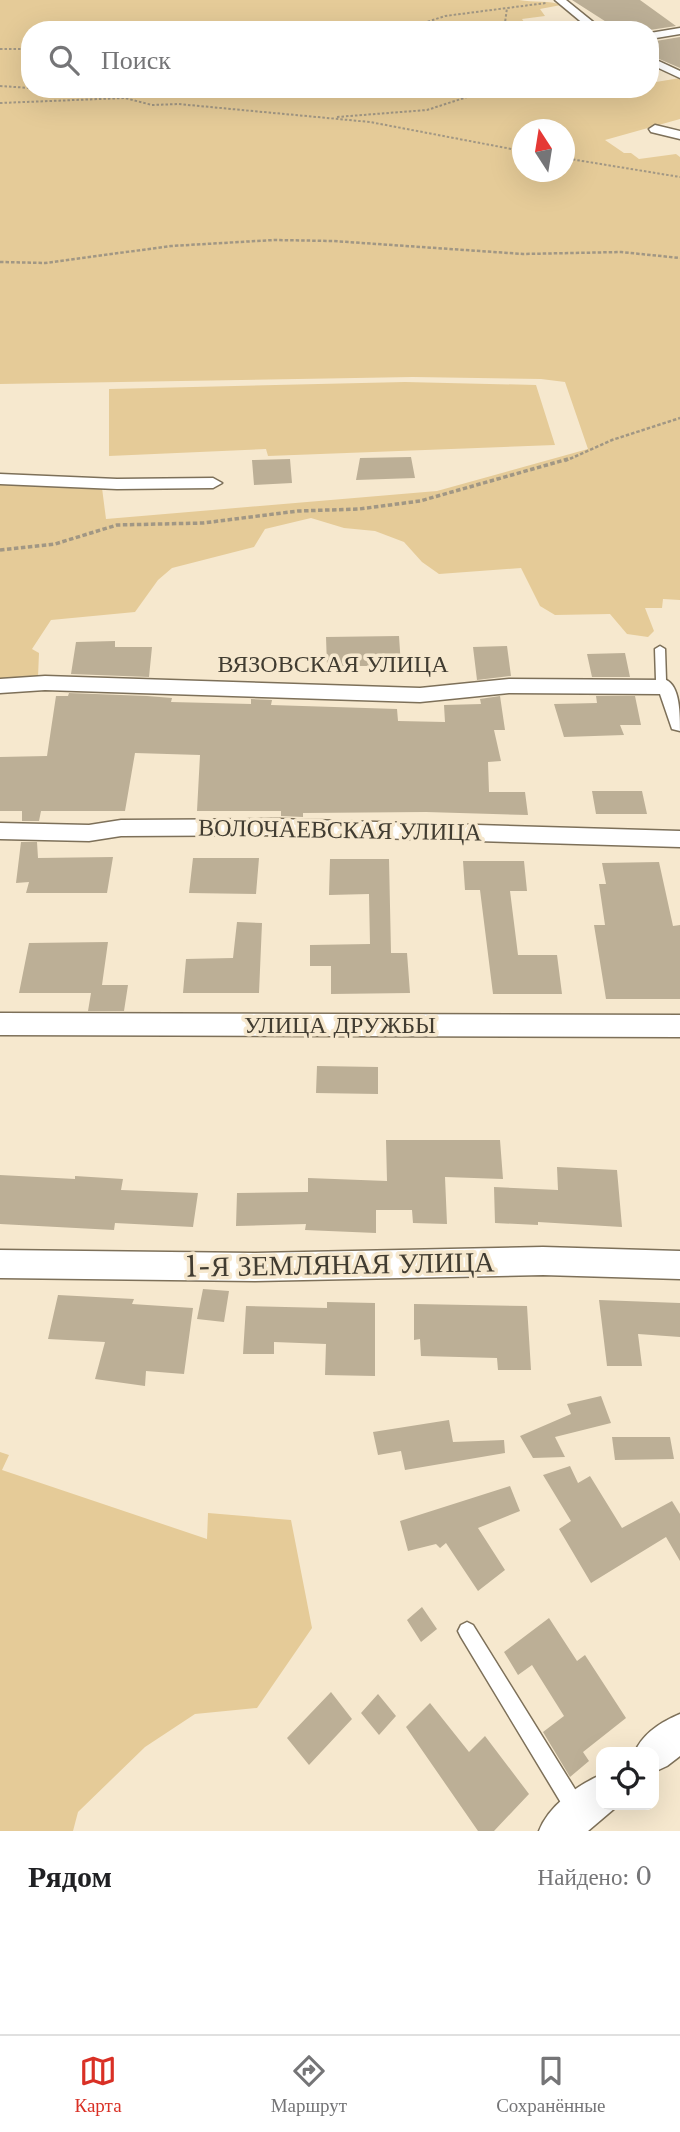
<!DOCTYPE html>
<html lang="ru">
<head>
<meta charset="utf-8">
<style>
	body { margin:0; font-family:"Libre Baskerville",serif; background:#f2f2f2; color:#202124 }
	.controls { position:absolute; right:21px; bottom:21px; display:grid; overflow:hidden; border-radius:14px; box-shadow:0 7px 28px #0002 }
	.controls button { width:63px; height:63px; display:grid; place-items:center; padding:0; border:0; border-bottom:2px solid #e0e0e0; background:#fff; color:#202124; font:35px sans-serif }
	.compass { position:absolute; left:512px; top:119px; width:63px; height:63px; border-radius:50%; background:#fff; box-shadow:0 7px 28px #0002; rotate:348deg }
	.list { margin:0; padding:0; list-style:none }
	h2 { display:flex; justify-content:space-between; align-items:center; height:91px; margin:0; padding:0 28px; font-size:30px }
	h2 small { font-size:23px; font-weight:400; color:#757577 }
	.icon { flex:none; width:38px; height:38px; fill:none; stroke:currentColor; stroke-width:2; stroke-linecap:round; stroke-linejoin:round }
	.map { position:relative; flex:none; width:680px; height:1831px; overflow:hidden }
	.search { position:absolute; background:#fff; box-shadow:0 7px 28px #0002; left:21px; right:21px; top:21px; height:77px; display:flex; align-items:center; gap:18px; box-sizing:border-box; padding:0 24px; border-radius:28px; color:#757577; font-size:26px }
	.sheet { height:203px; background:#fff }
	nav { display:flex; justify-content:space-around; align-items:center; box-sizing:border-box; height:98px; border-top:2px solid #e0e0e0; background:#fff; font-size:19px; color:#757577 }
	nav a { display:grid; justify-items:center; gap:4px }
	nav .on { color:#d93025 }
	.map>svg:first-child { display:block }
	.green { fill:#e5cb98; fill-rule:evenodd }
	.building { fill:#bcaf96 }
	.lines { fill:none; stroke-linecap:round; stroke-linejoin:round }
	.service-casing { stroke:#7d7059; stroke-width:3 }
	.minor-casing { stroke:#7d7059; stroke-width:3 }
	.path-far2 { stroke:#a19784; stroke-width:2; stroke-dasharray:2.5 2; stroke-linecap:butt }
	.path-far1 { stroke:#a19784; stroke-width:2.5; stroke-dasharray:3.5 2; stroke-linecap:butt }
	.path { stroke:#a19784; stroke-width:3.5; stroke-dasharray:4.5 2.5; stroke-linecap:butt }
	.service { fill:#fff; fill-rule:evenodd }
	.minor { fill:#fff; fill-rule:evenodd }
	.labels { text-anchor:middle; stroke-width:7; stroke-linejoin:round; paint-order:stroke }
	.street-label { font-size:24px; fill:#413c31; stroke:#f6e8ce }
	.near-street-label { font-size:28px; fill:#413c31; stroke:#f6e8ce }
</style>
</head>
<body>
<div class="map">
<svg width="680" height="1831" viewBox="0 0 680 1831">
	<rect width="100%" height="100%" fill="#f6e8ce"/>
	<!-- green -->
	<path class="green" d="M 0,0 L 519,0 C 533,3 550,0 561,5 L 540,9 L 545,16 L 522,19 L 530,30 L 30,30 L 30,89 L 617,91 L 650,89 L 650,83 L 680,78 L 680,119 L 605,140 L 624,153 L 631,153 L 639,159 L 676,154 L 680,157 L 680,600 L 663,599 L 662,608 L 645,608 L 654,631 L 648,637 L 627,634 L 610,614 L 555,615 L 540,606 L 521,568 L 439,574 L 422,562 L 404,542 L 375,531 L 344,528 L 311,518 L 265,529 L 254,547 L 172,568 L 158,580 L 135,612 L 51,620 L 32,649 L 39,653 L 38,677 L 0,680 L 0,484 L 102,488 L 106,519 L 437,491 L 588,449 L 565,382 L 541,379 L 413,377 L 0,384 ZM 522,130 L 564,130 L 564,172 L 522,172 Z
		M 405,382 L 536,385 L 555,445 L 268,456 L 266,449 L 109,456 L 109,389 Z
		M 0,1452 L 9,1455 L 2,1470 L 207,1539 L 208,1513 L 291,1520 L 312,1628 L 257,1708 L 195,1714 L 145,1747 L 78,1812 L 73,1831 L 0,1831 Z"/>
	<!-- building -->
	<path class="building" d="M 572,0 L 640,0 L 676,26 L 650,30 L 632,30 L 621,24 L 611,25 Z
		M 680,37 L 680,68 L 650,55 L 650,42 Z
		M 411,457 L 415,478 L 356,480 L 360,458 Z
		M 290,459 L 292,483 L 254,485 L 252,460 Z
		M 399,636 L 401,666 L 327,666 L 326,637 Z
		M 115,641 L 115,647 L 152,647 L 149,677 L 71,674 L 76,642 Z
		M 507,646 L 511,676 L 477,680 L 473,647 Z
		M 625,653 L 630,677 L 592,677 L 587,654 Z
		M 69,693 L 147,696 L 172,698 L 171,702 L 251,704 L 251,699 L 272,700 L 271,705 L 397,709 L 398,721 L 445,722 L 444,705 L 481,704 L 480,699 L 500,696 L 505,730 L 494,730 L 501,761 L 488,762 L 489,792 L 525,792 L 528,815 L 426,812 L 303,813 L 303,817 L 281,816 L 281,811 L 197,811 L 200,755 L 135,753 L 125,811 L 41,811 L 39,821 L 22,821 L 22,811 L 0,811 L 0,757 L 47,756 L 56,696 L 68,696 Z
		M 596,696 L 635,696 L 641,725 L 620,725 L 624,735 L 564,737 L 554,704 L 597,703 Z
		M 592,791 L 642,791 L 647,814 L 596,814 Z
		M 21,842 L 37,842 L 38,858 L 113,857 L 107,893 L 26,893 L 29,882 L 16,883 Z
		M 193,858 L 259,858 L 256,894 L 189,893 Z
		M 330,859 L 389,859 L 391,953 L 407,953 L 410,993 L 331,994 L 331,966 L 310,966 L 310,945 L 370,944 L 369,894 L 329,895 Z
		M 463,861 L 524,861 L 527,891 L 510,891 L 518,955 L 557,955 L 562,994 L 493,994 L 480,890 L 465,890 Z
		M 659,862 L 673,926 L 680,925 L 680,999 L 606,999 L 594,925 L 605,925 L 599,884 L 606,884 L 602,863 Z
		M 237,922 L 262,923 L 259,993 L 183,993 L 186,959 L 233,958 Z
		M 108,942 L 102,985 L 128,985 L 124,1011 L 88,1011 L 91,993 L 19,993 L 29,943 Z
		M 317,1066 L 378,1067 L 378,1094 L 316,1093 Z
		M 386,1140 L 500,1140 L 503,1179 L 445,1177 L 447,1224 L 413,1223 L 412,1210 L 376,1210 L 376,1233 L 305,1230 L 306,1224 L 236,1226 L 237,1193 L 308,1192 L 308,1178 L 387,1181 Z
		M 557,1167 L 617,1170 L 622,1227 L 538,1222 L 538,1225 L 495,1223 L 494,1187 L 558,1190 Z
		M 0,1175 L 75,1179 L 75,1176 L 123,1179 L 121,1190 L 198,1193 L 193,1227 L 115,1223 L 114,1230 L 0,1224 Z
		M 203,1289 L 229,1291 L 224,1322 L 197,1319 Z
		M 58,1295 L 134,1299 L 132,1304 L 193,1308 L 184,1374 L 146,1371 L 145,1386 L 95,1379 L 105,1342 L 48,1339 Z
		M 599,1300 L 680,1303 L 680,1337 L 638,1334 L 642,1366 L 607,1366 Z
		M 327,1302 L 375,1303 L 375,1376 L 325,1375 L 326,1344 L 274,1342 L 274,1354 L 243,1354 L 246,1306 L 327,1308 Z
		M 414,1304 L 527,1306 L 531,1370 L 498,1370 L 497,1358 L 421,1356 L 420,1339 L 414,1340 Z
		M 601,1396 L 611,1423 L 555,1437 L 565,1457 L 533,1458 L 520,1436 L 571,1414 L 567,1404 Z
		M 449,1420 L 453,1442 L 504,1440 L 505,1453 L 405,1470 L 401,1451 L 378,1455 L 373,1432 Z
		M 612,1437 L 670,1437 L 674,1459 L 615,1460 Z
		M 570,1466 L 578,1483 L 590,1476 L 622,1528 L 672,1501 L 680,1514 L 680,1561 L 666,1537 L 591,1583 L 559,1529 L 571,1521 L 543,1475 Z
		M 510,1486 L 520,1511 L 478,1528 L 505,1570 L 478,1591 L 446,1543 L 440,1548 L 436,1544 L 408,1551 L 400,1521 Z
		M 422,1607 L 437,1629 L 421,1642 L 407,1620 Z
		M 549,1618 L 577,1661 L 585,1655 L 626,1718 L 583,1752 L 589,1761 L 570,1777 L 543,1732 L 564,1716 L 532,1665 L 518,1675 L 504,1652 Z
		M 331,1692 L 352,1719 L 309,1765 L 287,1738 Z
		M 378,1694 L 396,1716 L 379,1735 L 361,1713 Z
		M 430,1703 L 469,1752 L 485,1736 L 529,1794 L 494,1831 L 478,1831 L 406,1727 Z"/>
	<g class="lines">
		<defs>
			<path id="service" d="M 660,646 L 665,649 L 666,680 L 671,687 L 666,690 L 662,689 L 656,680 L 655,649 Z
				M 467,1622 L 473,1625 L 583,1802 L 586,1809 L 583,1816 L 576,1819 L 569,1816 L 461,1637 L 458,1631 L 461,1625 Z"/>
			<path id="minor" d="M 555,0 L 566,0 L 603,30 L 591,30 Z
				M 680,28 L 680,34 L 650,39 L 650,33 Z
				M 650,57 L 680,71 L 680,78 L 650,64 Z
				M 655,125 L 680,131 L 680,139 L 651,132 L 649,129 Z
				M 0,474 L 117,479 L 213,478 L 222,483 L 213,488 L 117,489 L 0,484 Z
				M 45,676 L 420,688 L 509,679 L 666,680 C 680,686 680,714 680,731 L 672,729 L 660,694 L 509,693 L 420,702 L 45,690 L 0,693 L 0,679 Z
				M 277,819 L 680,831 L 680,847 L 277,835 L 121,836 L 89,841 L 0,839 L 0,823 L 89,825 L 121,820 Z
				M 0,1013 L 680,1015 L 680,1037 L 0,1035 Z
				M 543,1247 L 680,1251 L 680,1279 L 543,1275 L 255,1281 L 0,1278 L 0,1250 L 255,1253 Z
				M 680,1714 L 680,1756 L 667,1766 L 654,1772 L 654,1752 L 635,1752 C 643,1733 661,1722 680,1714 Z
				M 601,1775 L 601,1805 L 616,1805 L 615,1808 L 588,1831 L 539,1831 C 548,1807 577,1785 601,1775 Z"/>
		</defs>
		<!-- service casing -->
		<use href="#service" class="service-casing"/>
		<!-- minor casing -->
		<use href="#minor" class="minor-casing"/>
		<!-- path-far2 -->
		<path class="path-far2" d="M 402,30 L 445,16 L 507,8
			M 504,30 L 507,8 L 546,3
			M 0,49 L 30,49
			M 0,86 L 30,88
			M 43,89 L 111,96
			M 0,103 L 125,98 L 152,105 L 178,104 L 370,122 L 522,151
			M 337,117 L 427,110 L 492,89
			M 564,158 L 680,177"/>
		<!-- path-far1 -->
		<path class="path-far1" d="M 0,262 L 45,263 L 171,246 L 274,240 L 333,241 L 523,254 L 621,252 L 680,258
			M 565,461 L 612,440 L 680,418"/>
		<!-- path -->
		<path class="path" d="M 0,550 L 55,544 L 117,525 L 203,523 L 298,511 L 359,509 L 420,501 L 568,459"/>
		<!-- service -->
		<use href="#service" class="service"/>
		<!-- minor -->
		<use href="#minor" class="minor"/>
	</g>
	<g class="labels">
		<!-- street labels -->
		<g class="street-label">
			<text x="333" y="672">ВЯЗОВСКАЯ УЛИЦА</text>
			<text transform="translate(340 830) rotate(1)" y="8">ВОЛОЧАЕВСКАЯ УЛИЦА</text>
			<text x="340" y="1033">УЛИЦА ДРУЖБЫ</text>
		</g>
		<!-- near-street labels -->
		<g class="near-street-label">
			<text transform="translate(340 1264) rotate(-1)" y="10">1-Я ЗЕМЛЯНАЯ УЛИЦА</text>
		</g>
	</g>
</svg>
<div class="controls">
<button><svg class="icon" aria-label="locate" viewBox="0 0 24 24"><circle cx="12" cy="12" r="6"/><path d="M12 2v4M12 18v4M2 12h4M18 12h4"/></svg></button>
</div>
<svg class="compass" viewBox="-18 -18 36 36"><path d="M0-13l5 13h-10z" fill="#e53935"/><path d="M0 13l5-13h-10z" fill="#757577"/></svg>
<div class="search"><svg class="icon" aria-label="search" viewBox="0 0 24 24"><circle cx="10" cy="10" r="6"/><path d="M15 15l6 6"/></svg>Поиск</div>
</div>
<section class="sheet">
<h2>Рядом<small>Найдено: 0</small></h2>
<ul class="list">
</ul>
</section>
<nav>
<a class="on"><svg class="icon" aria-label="map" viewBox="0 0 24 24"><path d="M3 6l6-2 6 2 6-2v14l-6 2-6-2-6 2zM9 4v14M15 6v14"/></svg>Карта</a>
<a><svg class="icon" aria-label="directions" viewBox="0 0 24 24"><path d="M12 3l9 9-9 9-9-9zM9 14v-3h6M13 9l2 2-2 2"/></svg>Маршрут</a>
<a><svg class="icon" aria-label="saved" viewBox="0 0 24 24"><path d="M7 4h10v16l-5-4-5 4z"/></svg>Сохранённые</a>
</nav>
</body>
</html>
